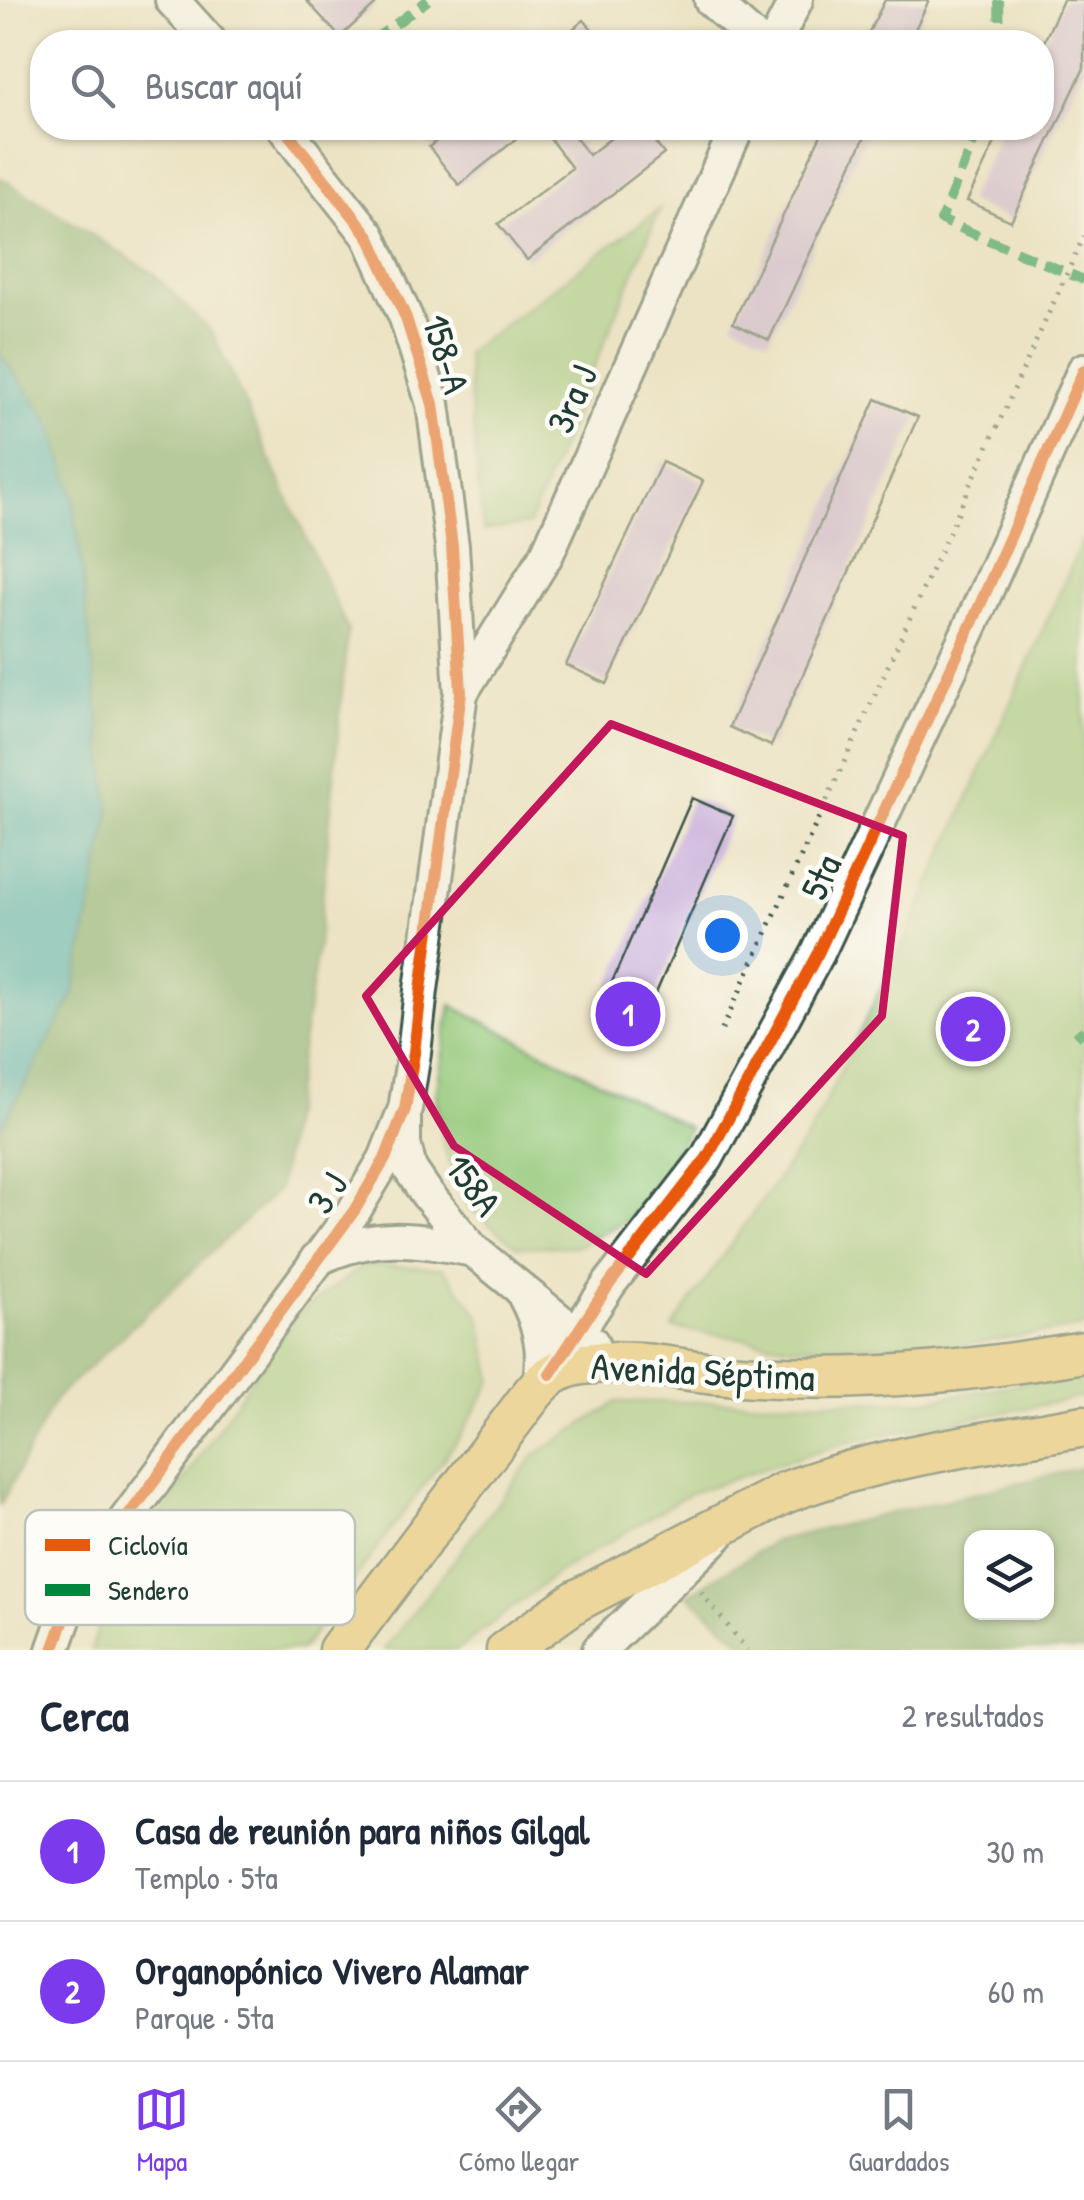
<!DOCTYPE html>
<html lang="es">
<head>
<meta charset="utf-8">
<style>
	body { margin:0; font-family:"Patrick Hand",sans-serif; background:#f2f2f3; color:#1f2937 }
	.controls { position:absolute; right:30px; bottom:30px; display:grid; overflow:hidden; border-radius:20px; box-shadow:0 2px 8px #0004 }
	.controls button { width:90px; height:90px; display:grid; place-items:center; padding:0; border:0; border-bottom:2px solid #e0e1e3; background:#fff; color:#1f2937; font:50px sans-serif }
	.you { position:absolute; left:722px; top:935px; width:35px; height:35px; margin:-25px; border:8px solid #fff; border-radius:50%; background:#1a73e8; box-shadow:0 0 0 15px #1a73e833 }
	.badge { display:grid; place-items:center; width:65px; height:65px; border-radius:50%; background:#7c3aed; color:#fff; font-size:32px; font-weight:700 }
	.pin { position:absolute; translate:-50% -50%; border:5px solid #fff; box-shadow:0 2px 10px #0006 }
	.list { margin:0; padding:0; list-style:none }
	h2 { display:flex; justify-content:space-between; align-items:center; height:130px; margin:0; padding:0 40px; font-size:42px }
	h2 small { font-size:32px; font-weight:400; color:#747a83 }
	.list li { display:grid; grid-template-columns:65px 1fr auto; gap:30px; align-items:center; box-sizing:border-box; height:140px; padding:0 40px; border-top:2px solid #e0e1e3 }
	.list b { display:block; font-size:38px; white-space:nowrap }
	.list p { margin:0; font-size:32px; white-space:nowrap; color:#747a83 }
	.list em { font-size:32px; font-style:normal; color:#747a83 }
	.icon { flex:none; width:55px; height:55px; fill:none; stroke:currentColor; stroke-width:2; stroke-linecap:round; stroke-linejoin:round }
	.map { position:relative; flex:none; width:1084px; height:1650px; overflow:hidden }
	.search { position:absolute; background:#fff; box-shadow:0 2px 8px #0004; left:30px; right:30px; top:30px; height:110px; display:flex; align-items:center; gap:25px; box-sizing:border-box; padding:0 35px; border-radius:40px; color:#747a83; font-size:38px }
	.sheet { height:410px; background:#fff }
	nav { display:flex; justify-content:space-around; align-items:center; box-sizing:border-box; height:140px; border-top:2px solid #e0e1e3; background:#fff; font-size:28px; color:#747a83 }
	nav a { display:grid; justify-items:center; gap:5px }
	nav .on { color:#7c3aed }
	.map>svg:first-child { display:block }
	.green { fill:#94c879; stroke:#5a8256; stroke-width:2.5 }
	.forest { fill:#77ac69; stroke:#4b744e; stroke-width:2.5; fill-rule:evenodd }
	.water { fill:#41b1b9; stroke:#307776; stroke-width:2.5 }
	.building { fill:#c8aeda }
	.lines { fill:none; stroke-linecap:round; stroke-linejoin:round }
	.minor-casing { stroke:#3e564a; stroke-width:38 }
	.major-casing { stroke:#3e564a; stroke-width:45 }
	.path { stroke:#3e564a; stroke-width:5; stroke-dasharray:2.5 8; stroke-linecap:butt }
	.minor { stroke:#fff; stroke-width:32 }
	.major { stroke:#ecc669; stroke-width:40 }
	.quiet { stroke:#00873e; stroke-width:10; stroke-dasharray:20 10; stroke-linecap:butt }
	.cycleway-casing { stroke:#fdfcf7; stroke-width:19 }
	.cycleway { stroke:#e8590c; stroke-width:12 }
	.marked { fill:none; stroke:#c2185b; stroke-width:8; stroke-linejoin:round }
	.labels { text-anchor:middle; stroke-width:9; stroke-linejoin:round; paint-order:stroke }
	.street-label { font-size:38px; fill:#1f3d34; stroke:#fdfcf7 }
	.key { fill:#fdfcf7; stroke:#bac3bc; stroke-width:2.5 }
	.key-label { font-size:28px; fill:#1f3d34 }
</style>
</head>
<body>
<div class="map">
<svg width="1084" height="1650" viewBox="0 0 1084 1650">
	<rect width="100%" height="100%" fill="#fdfcf7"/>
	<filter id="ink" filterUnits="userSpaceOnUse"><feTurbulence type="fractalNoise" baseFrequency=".01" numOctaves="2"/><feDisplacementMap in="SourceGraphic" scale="20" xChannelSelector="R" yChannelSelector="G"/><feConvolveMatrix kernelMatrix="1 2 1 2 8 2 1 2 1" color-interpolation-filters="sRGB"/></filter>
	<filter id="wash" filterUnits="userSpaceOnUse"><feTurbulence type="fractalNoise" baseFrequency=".0048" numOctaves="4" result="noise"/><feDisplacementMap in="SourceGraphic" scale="40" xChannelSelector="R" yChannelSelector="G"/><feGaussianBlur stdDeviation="2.25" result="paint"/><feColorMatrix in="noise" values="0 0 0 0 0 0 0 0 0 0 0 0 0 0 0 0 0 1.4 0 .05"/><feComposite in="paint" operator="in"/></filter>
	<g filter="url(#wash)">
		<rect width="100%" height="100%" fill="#ece3c4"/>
		<!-- green -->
		<path class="green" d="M 660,209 L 529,524 L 483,531 L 466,353 Z
			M 1084,537 L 1084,1327 L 964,1345 L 792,1346 L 672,1328 L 811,1131 L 911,927 Z
			M 451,1005 L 689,1128 L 641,1212 L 579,1246 L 518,1247 L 469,1208 L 443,1146 L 436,1095 Z
			M 364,1265 L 443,1268 L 480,1316 L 493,1380 L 462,1434 L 301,1650 L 91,1650 L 109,1593 L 292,1318 Z
			M 1084,1372 L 1084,1397 L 849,1441 L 690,1493 L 556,1574 L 457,1650 L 384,1650 L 534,1456 L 617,1402 L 920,1401 Z"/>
		<!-- forest -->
		<path class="forest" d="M 0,177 L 154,274 L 213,334 L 348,630 L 318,945 L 279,1189 L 55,1399 L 0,1506 Z
			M 1084,1467 L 1084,1650 L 751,1650 L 688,1595 L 774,1541 ZM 972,1538 L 1046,1538 L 1046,1612 L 972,1612 Z"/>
		<!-- water -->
		<path class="water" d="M 0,354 L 51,422 L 73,494 L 110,813 L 73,996 L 0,1130 L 0,844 L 2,840 Z"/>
		<g id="blocks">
			<!-- building -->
			<path class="building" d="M 306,0 L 371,0 L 375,5 L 340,37 Z
				M 885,0 L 929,0 L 909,42 L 864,42 Z
				M 1063,0 L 1084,0 L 1084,68 L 1011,221 L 967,201 L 1002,128 L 1042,128 L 1042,46 Z
				M 584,20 L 603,42 L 557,42 Z
				M 452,128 L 530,128 L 459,185 L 429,147 Z
				M 542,128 L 568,128 L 589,155 L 624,128 L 644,128 L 664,154 L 527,260 L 498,224 L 572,168 Z
				M 824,128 L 869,128 L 769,340 L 733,323 Z
				M 876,399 L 918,417 L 771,746 L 729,727 Z
				M 662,462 L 703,481 L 607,684 L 566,665 Z
				M 692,798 L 733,816 L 643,1023 L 602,1005 Z"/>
		</g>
	</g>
	<g filter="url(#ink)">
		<use href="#blocks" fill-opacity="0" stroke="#3e564a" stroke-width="2.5"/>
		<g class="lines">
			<defs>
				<path id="minor" d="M 172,0 L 210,42
					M 711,0 L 758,42
					M 775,42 L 796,0
					M 461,693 L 547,554 L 737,128
					M 404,1118 L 404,1144 L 410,1169 L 427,1194 L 473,1250 L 576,1334 L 592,1343
					M 317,1259 C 374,1232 412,1238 473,1250
					M 523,1293 C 540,1324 547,1353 538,1387
					M 550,1374 L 610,1283 L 707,1158 L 818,953 L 972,623 L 1084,370
					M 53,1650 L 68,1608 L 107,1545 L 354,1211 L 385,1159 L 405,1109 L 414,1053 L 421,990 L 461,693 L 452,546 L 433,404 L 406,318 L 369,236 L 284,128
					M 599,1650 L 718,1535"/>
				<path id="major" d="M 339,1650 L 533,1393 C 547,1376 561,1367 583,1364 C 619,1359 654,1365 689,1370 C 719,1374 750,1376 780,1377 C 884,1381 983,1369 1084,1352
					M 507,1650 L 576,1601 L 784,1493 C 880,1456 983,1444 1084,1426"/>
			</defs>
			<!-- minor casing -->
			<use href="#minor" class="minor-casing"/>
			<!-- major casing -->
			<use href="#major" class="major-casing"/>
			<!-- path -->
			<path class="path" d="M 722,1030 L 1084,236
				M 701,1592 L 747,1650"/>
			<!-- minor -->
			<use href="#minor" class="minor"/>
			<!-- major -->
			<use href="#major" class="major"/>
			<!-- quiet -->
			<path class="quiet" d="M 999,0 L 1000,42
				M 371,42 L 428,0
				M 979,128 L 941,220 L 1084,280
				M 1076,1037 L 1084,1030"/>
			<defs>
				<path id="cycleway" d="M 550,1374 L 610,1283 L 707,1158 L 818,953 L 972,623 L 1084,370
					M 53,1650 L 68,1608 L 107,1545 L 354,1211 L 385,1159 L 405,1109 L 414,1053 L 421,990 L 461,693 L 452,546 L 433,404 L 406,318 L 369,236 L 284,128"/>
			</defs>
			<!-- cycleway casing -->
			<use href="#cycleway" class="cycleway-casing"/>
			<!-- cycleway -->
			<use href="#cycleway" class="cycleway"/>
		</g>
	</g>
	<!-- marked area -->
	<path d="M0 0H1084V1650H0ZM 611,724 L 903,836 L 882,1016 L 646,1274 L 454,1146 L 366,996 Z" fill="#ece3c4" fill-opacity=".55" fill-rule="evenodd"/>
	<path class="marked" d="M 611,724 L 903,836 L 882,1016 L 646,1274 L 454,1146 L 366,996 Z"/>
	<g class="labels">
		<!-- street labels -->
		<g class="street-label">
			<text transform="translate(446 354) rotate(73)" y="13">158-A</text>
			<text transform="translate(572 399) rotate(-66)" y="13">3ra J</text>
			<text transform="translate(821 877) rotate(-65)" y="13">5ta</text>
			<text transform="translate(473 1185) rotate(53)" y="13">158A</text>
			<text transform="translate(327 1193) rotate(-56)" y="13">3 J</text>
			<text transform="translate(703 1372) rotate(3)" y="13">Avenida Séptima</text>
		</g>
	</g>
	<!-- legend -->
	<rect x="25" y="1510" width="330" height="115" rx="15" class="key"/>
	<rect x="45" y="1539" width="45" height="12" fill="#e8590c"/>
	<rect x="45" y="1584" width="45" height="12" fill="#00873e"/>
	<g class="key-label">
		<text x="108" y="1555">Ciclovía</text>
		<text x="108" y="1600">Sendero</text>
	</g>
</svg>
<div class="controls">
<button><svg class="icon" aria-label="layers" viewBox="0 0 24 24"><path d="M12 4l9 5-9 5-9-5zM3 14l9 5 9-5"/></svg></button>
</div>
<div class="you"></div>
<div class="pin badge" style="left:628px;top:1014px">1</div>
<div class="pin badge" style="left:973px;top:1029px">2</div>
<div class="search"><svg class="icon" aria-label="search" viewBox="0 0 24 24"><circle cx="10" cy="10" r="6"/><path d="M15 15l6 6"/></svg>Buscar aquí</div>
</div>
<section class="sheet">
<h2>Cerca<small>2 resultados</small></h2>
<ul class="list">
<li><span class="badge">1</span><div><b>Casa de reunión para niños Gilgal</b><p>Templo · 5ta</p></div><em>30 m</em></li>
<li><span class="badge">2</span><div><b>Organopónico Vivero Alamar</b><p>Parque · 5ta</p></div><em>60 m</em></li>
</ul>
</section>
<nav>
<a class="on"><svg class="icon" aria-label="map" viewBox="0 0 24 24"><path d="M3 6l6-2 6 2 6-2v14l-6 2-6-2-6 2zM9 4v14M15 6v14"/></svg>Mapa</a>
<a><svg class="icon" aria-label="directions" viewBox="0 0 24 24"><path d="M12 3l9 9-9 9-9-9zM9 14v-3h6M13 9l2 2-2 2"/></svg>Cómo llegar</a>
<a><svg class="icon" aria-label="saved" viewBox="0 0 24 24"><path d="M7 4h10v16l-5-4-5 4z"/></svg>Guardados</a>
</nav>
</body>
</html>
